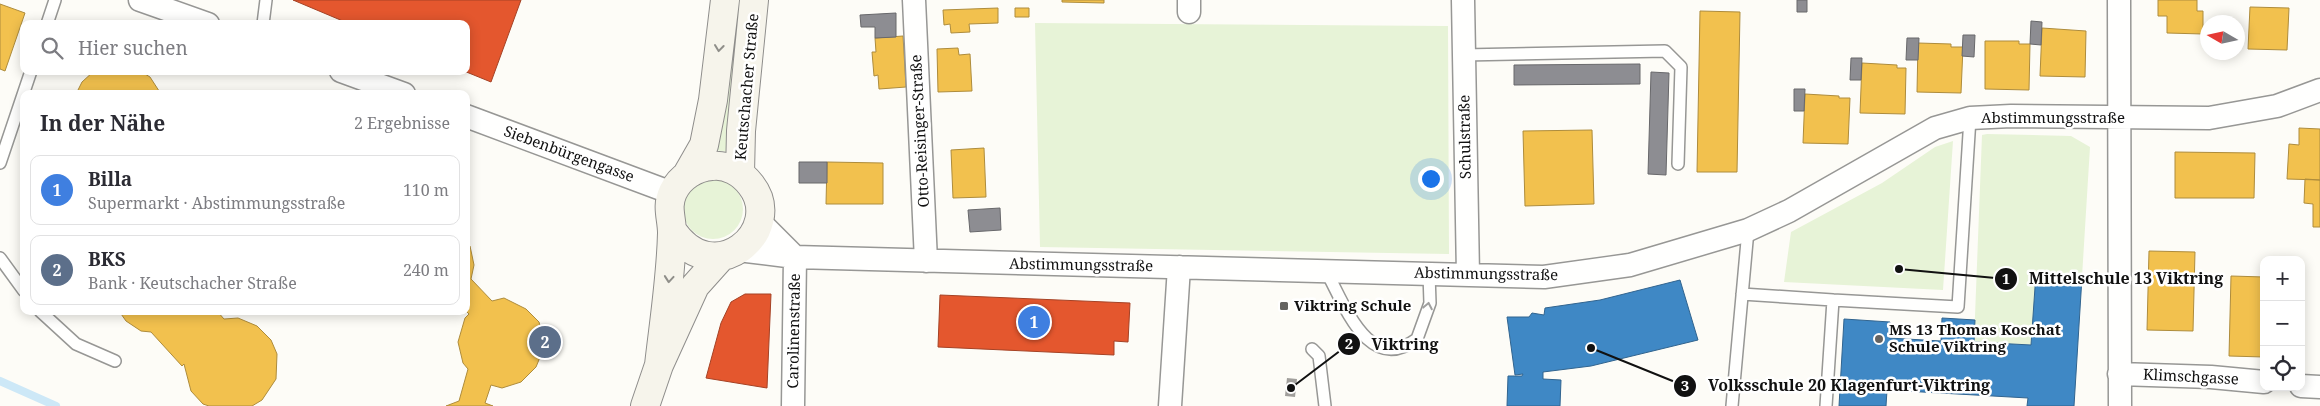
<!DOCTYPE html>
<html lang="de">
<head>
<meta charset="utf-8">
<style>
	body { margin:0; font-family:"Noto Serif",serif; background:#f7f7f7; color:#2b2b33 }
	.controls { position:absolute; right:15px; bottom:15px; display:grid; overflow:hidden; border-radius:10px; box-shadow:0 2px 12px #0003 }
	.controls button { width:45px; height:45px; display:grid; place-items:center; padding:0; border:0; border-bottom:1px solid #e1e1e2; background:#fff; color:#2b2b33; font:25px sans-serif }
	.compass { position:absolute; left:2200px; top:15px; width:45px; height:45px; border-radius:50%; background:#fff; box-shadow:0 2px 12px #0003; rotate:279deg }
	.you { position:absolute; left:1430px; top:178px; width:18px; height:18px; margin:-12px; border:4px solid #fff; border-radius:50%; background:#1a73e8; box-shadow:0 0 0 8px #1a73e833 }
	.badge { display:grid; place-items:center; width:32px; height:32px; border-radius:50%; background:#646362; color:#fff; font-size:16px; font-weight:700 }
	.pin { position:absolute; translate:-50% -50%; border:2px solid #fff; box-shadow:0 1px 5px #0006 }
	.list { margin:0; padding:0; list-style:none }
	h2 { display:flex; justify-content:space-between; align-items:center; height:65px; margin:0; padding:0 20px; font-size:21px }
	h2 small { font-size:16px; font-weight:400; color:#7c7c81 }
	.list li { display:grid; grid-template-columns:32px 1fr auto; gap:15px; align-items:center; box-sizing:border-box; height:70px; margin:0 10px 10px; padding:0 10px; border:1px solid #e1e1e2; border-radius:10px }
	.list b { display:block; font-size:19px; white-space:nowrap }
	.list p { margin:0; font-size:16px; white-space:nowrap; color:#7c7c81 }
	.list em { font-size:16px; font-style:normal; color:#7c7c81 }
	.icon { flex:none; width:28px; height:28px; fill:none; stroke:currentColor; stroke-width:2; stroke-linecap:round; stroke-linejoin:round }
	.map { position:relative; flex:none; width:2320px; height:406px; overflow:hidden }
	.search { position:absolute; background:#fff; box-shadow:0 2px 12px #0003; left:20px; top:20px; width:450px; height:55px; display:flex; align-items:center; gap:12px; box-sizing:border-box; padding:0 18px; border-radius:10px; color:#7c7c81; font-size:19px }
	.panel { position:absolute; background:#fff; box-shadow:0 2px 12px #0003; left:20px; top:90px; width:450px; height:225px; border-radius:10px }
	.map>svg:first-child { display:block }
	.green { fill:#e7f3d7 }
	.homes { fill:#f2c14e; stroke:#ae8c3c }
	.shops { fill:#e4572e; stroke:#a54225 }
	.schools { fill:#3f88c5; stroke:#31648f }
	.industry { fill:#8d8d92; stroke:#68686b }
	.lines { fill:none; stroke-linecap:round; stroke-linejoin:round }
	.stream { stroke:#cde8f7; stroke-width:8 }
	.building { fill:#a19f9c }
	.service-casing { stroke:#979795; stroke-width:14 }
	.minor-casing { stroke:#979795; stroke-width:25 }
	.secondary-casing { stroke:#8e8d8b; stroke-width:30 }
	.service { stroke:#fffffe; stroke-width:11 }
	.minor { stroke:#fffffe; stroke-width:22 }
	.secondary { stroke:#f6f4eb; stroke-width:28 }
	.oneway { stroke:#8f8e89 }
	.oneway2 { stroke:#a0a09f }
	.poi-dot { fill:#646362; stroke:#fff; stroke-width:2 }
	.labels { text-anchor:middle; stroke-width:5; stroke-linejoin:round; paint-order:stroke }
	.street-label { font-size:15px; fill:#111; stroke:#fff }
	.poi-label { font-size:15px; font-weight:bold; fill:#111; stroke:#fff; text-anchor:start }
	.leader { fill:none; stroke:#111; stroke-width:2 }
	.callout-dot { fill:#111; stroke:#fff; stroke-width:2 }
	.mark-label { font-size:15px; text-anchor:middle; font-weight:bold; fill:#fff }
	.callout-label { font-size:16px; text-anchor:middle; font-weight:bold; fill:#111; stroke:#fff; stroke-width:5; stroke-linejoin:round; paint-order:stroke }
</style>
</head>
<body>
<div class="map">
<svg width="2320" height="406" viewBox="0 0 2320 406">
	<rect width="100%" height="100%" fill="#fdfcf7"/>
	<!-- green -->
	<path class="green" d="M 735,0 L 745,0 L 728,152 L 714,150 Z
		M 1035,23 L 1448,26 L 1449,254 L 1040,247 Z
		M 1987,134 L 2071,136 L 2090,147 L 2082,277 L 2036,274 L 2031,345 L 1974,342 L 1982,135 Z
		M 1953,141 L 1943,290 L 1784,282 L 1791,232 L 1882,183 L 1935,147 Z
		M683 209a30 30 0 1 1 60 0a30 30 0 1 1-60 0Z"/>
	<!-- homes -->
	<path class="homes" d="M 1062,0 L 1104,0 L 1104,3 L 1062,2 Z
		M 2158,0 L 2197,0 L 2197,11 L 2203,11 L 2203,34 L 2167,33 L 2167,16 L 2158,16 Z
		M 0,4 L 25,13 L 5,71 L 0,69 Z
		M 2250,7 L 2289,8 L 2287,50 L 2248,49 Z
		M 998,8 L 998,23 L 969,24 L 970,32 L 951,33 L 950,24 L 944,25 L 943,10 Z
		M 1015,8 L 1029,8 L 1029,17 L 1015,17 Z
		M 1700,11 L 1740,12 L 1737,172 L 1697,172 Z
		M 2042,28 L 2086,31 L 2085,77 L 2040,76 Z
		M 903,36 L 906,87 L 879,89 L 878,75 L 874,76 L 872,52 L 876,52 L 875,38 Z
		M 1985,41 L 2019,41 L 2019,44 L 2030,44 L 2029,90 L 1985,89 Z
		M 1918,43 L 1951,44 L 1951,47 L 1963,47 L 1961,93 L 1917,92 Z
		M 958,48 L 959,55 L 970,54 L 972,91 L 938,92 L 937,49 Z
		M 1862,63 L 1897,65 L 1897,68 L 1906,68 L 1905,114 L 1860,113 Z
		M 94,71 L 140,71 L 150,77 L 161,94 L 76,94 L 82,82 Z
		M 1805,94 L 1839,96 L 1839,98 L 1850,98 L 1848,144 L 1803,143 Z
		M 2299,128 L 2320,129 L 2320,180 L 2287,179 L 2289,144 L 2299,145 Z
		M 1592,130 L 1594,204 L 1525,206 L 1523,131 Z
		M 984,148 L 986,197 L 953,198 L 951,150 Z
		M 2175,152 L 2255,153 L 2254,198 L 2175,198 Z
		M 827,162 L 883,163 L 883,204 L 826,204 Z
		M 2305,179 L 2320,180 L 2320,227 L 2313,227 L 2313,204 L 2304,203 Z
		M 466,242 L 470,246 L 474,265 L 471,279 L 492,301 L 504,298 L 526,309 L 539,322 L 545,345 L 536,367 L 521,382 L 502,388 L 491,385 L 485,403 L 493,406 L 446,406 L 459,401 L 468,369 L 463,363 L 458,342 L 465,318 L 469,314 L 466,311 Z
		M 2149,251 L 2195,252 L 2193,331 L 2147,330 Z
		M 2231,276 L 2264,277 L 2264,357 L 2229,356 Z
		M 119,311 L 217,311 L 224,319 L 238,318 L 257,326 L 271,340 L 277,354 L 276,379 L 262,400 L 252,406 L 209,406 L 203,404 L 191,391 L 184,364 L 182,366 L 151,332 L 141,331 L 126,321 Z"/>
	<!-- shops -->
	<path class="shops" d="M 293,0 L 521,0 L 491,82 L 464,71 L 466,71 L 466,24 L 350,24 Z
		M 745,294 L 771,294 L 767,388 L 706,378 L 721,323 L 731,302 Z
		M 940,295 L 1130,303 L 1128,342 L 1114,341 L 1114,355 L 938,347 Z"/>
	<!-- schools -->
	<path class="schools" d="M 2036,273 L 2082,277 L 2074,406 L 2027,406 L 2028,398 L 1887,390 L 1886,406 L 1839,406 L 1844,319 L 1890,322 L 1889,338 L 1941,341 L 1942,318 L 1975,320 L 1974,342 L 2031,345 Z
		M 1680,280 L 1698,340 L 1591,366 L 1543,372 L 1543,379 L 1561,380 L 1560,406 L 1507,406 L 1508,376 L 1522,376 L 1523,374 L 1515,375 L 1507,317 L 1529,317 L 1532,313 L 1544,315 L 1545,308 L 1600,300 Z"/>
	<!-- industry -->
	<path class="industry" d="M 1797,0 L 1807,0 L 1807,12 L 1797,12 Z
		M 896,13 L 896,37 L 875,38 L 875,27 L 861,27 L 860,15 Z
		M 2031,21 L 2042,22 L 2041,45 L 2030,44 Z
		M 1963,35 L 1975,35 L 1974,57 L 1962,56 Z
		M 1907,38 L 1919,38 L 1918,60 L 1906,60 Z
		M 1851,58 L 1862,58 L 1861,80 L 1850,80 Z
		M 1640,64 L 1640,84 L 1514,85 L 1514,65 Z
		M 1651,72 L 1669,73 L 1666,175 L 1648,174 Z
		M 1794,89 L 1805,89 L 1804,111 L 1794,111 Z
		M 799,162 L 827,162 L 827,183 L 799,183 Z
		M 1000,208 L 1001,230 L 970,232 L 968,210 Z"/>
	<g class="lines">
		<!-- stream -->
		<path class="stream" d="M 0,381 L 56,406"/>
	</g>
	<!-- building -->
	<path class="building" d="M 1287,378 L 1297,379 L 1295,397 L 1285,396 Z"/>
	<g class="lines">
		<defs>
			<path id="service" d="M 47,24 L 55,0
				M 263,24 L 266,0
				M 1463,55 L 1665,51 L 1681,67 L 1678,164
				M 0,163 L 31,71
				M 0,258 L 24,291
				M 1326,271 C 1345,305 1368,375 1417,339 L 1430,303 L 1429,274
				M 1742,294 L 1833,300
				M 40,311 L 76,344 L 115,361
				M 1312,349 L 1319,356 L 1325,406
				M 1732,406 L 1748,230
				M 1826,406 L 1833,300 L 1958,307 L 1970,118"/>
			<path id="minor" d="M 140,0 L 208,24
				M 914,0 L 926,261
				M 1189,0 L 1189,12
				M 1463,0 L 1468,275
				M 2119,0 L 2120,406
				M 341,71 L 404,94
				M 466,116 L 672,193
				M 759,221 L 795,257
				M 738,250 L 795,257 L 1544,277 L 1630,265 L 1748,230 L 1789,211 L 1935,128 L 1970,118 L 2011,116 L 2209,118 L 2277,106 L 2320,90
				M 2119,374 L 2211,377 L 2264,382
				M 2301,386 L 2320,387
				M 793,406 L 795,257
				M 1170,406 L 1179,267"/>
			<path id="secondary" d="M 688,173 L 704,145 L 713,100 L 725,0
				M 740,173 L 741,131 L 754,0
				M 659,365 C 664,321 671,277 672,233 C 672,218 666,207 673,192 C 680,177 696,167 712,166 C 727,164 742,173 751,185 C 786,230 714,293 672,230
				M 645,406 L 659,365 L 695,286 L 721,257"/>
		</defs>
		<!-- service casing -->
		<use href="#service" class="service-casing"/>
		<!-- minor casing -->
		<use href="#minor" class="minor-casing"/>
		<!-- secondary casing -->
		<use href="#secondary" class="secondary-casing"/>
		<!-- service -->
		<use href="#service" class="service"/>
		<!-- minor -->
		<use href="#minor" class="minor"/>
		<!-- secondary -->
		<use href="#secondary" class="secondary"/>
	</g>
	<!-- one-way arrows -->
	<defs><path id="oneway-chevron" d="M-2-3.5L2.5 0L-2 3.5" fill="none" stroke-width="1.6" stroke-linecap="round" stroke-linejoin="round" transform="scale(1.25)"/></defs>
	<g class="oneway">
		<use href="#oneway-chevron" transform="translate(719 48) rotate(97)"/>
		<use href="#oneway-chevron" transform="translate(669 279) rotate(95)"/>
	</g>
	<use class="oneway2" href="#oneway-chevron" transform="translate(1428 306) rotate(-79)"/>
	<!-- markers -->
	<g class="poi-dot">
		<rect x="1279" y="301" width="10" height="10" rx="2.5"/>
		<circle cx="1879" cy="339" r="5"/>
	</g>
	<g class="labels">
		<!-- street labels -->
		<g class="street-label">
			<text transform="translate(747 87) rotate(-85)" y="5">Keutschacher Straße</text>
			<text x="2053" y="123">Abstimmungsstraße</text>
			<text transform="translate(920 131) rotate(-93)" y="5">Otto-Reisinger-Straße</text>
			<text transform="translate(1465 137) rotate(-91)" y="5">Schulstraße</text>
			<text transform="translate(569 154) rotate(20)" y="5">Siebenbürgengasse</text>
			<text transform="translate(1081 265) rotate(1)" y="5">Abstimmungsstraße</text>
			<text transform="translate(1486 274) rotate(1)" y="5">Abstimmungsstraße</text>
			<text transform="translate(794 331) rotate(-89)" y="5">Carolinenstraße</text>
			<text transform="translate(2191 377) rotate(3)" y="5">Klimschgasse</text>
		</g>
		<!-- poi labels -->
		<g class="poi-label">
			<text x="1294" y="311">Viktring Schule</text>
			<text x="1889" y="335">MS 13 Thomas Koschat<tspan x="1889" dy="17">Schule Viktring</tspan></text>
		</g>
	</g>
	<!-- callouts -->
	<path class="leader" d="M1899 269L2006 279M1291 388L1349 344M1591 348L1685 386"/>
	<g class="callout-dot">
		<circle cx="1899" cy="269" r="5"/>
		<circle cx="1291" cy="388" r="5"/>
		<circle cx="1591" cy="348" r="5"/>
		<circle cx="2006" cy="279" r="12"/>
		<circle cx="1349" cy="344" r="12"/>
		<circle cx="1685" cy="386" r="12"/>
	</g>
	<g class="mark-label">
		<text x="2006" y="284">1</text>
		<text x="1349" y="349">2</text>
		<text x="1685" y="391">3</text>
	</g>
	<g class="callout-label">
		<text x="2126" y="284">Mittelschule 13 Viktring</text>
		<text x="1405" y="350">Viktring</text>
		<text x="1849" y="391">Volksschule 20 Klagenfurt-Viktring</text>
	</g>
</svg>
<div class="controls">
<button>+</button>
<button>−</button>
<button><svg class="icon" aria-label="locate" viewBox="0 0 24 24"><circle cx="12" cy="12" r="6"/><path d="M12 2v4M12 18v4M2 12h4M18 12h4"/></svg></button>
</div>
<svg class="compass" viewBox="-18 -18 36 36"><path d="M0-13l5 13h-10z" fill="#e53935"/><path d="M0 13l5-13h-10z" fill="#7c7c81"/></svg>
<div class="you"></div>
<div class="pin badge" style="left:1034px;top:322px;background:#3f7fe0">1</div>
<div class="pin badge" style="left:545px;top:342px;background:#5c6f8a">2</div>
<div class="search"><svg class="icon" aria-label="search" viewBox="0 0 24 24"><circle cx="10" cy="10" r="6"/><path d="M15 15l6 6"/></svg>Hier suchen</div>
<section class="panel">
<h2>In der Nähe<small>2 Ergebnisse</small></h2>
<ul class="list">
<li><span class="badge" style="background:#3f7fe0">1</span><div><b>Billa</b><p>Supermarkt · Abstimmungsstraße</p></div><em>110 m</em></li>
<li><span class="badge" style="background:#5c6f8a">2</span><div><b>BKS</b><p>Bank · Keutschacher Straße</p></div><em>240 m</em></li>
</ul>
</section>
</div>
</body>
</html>
